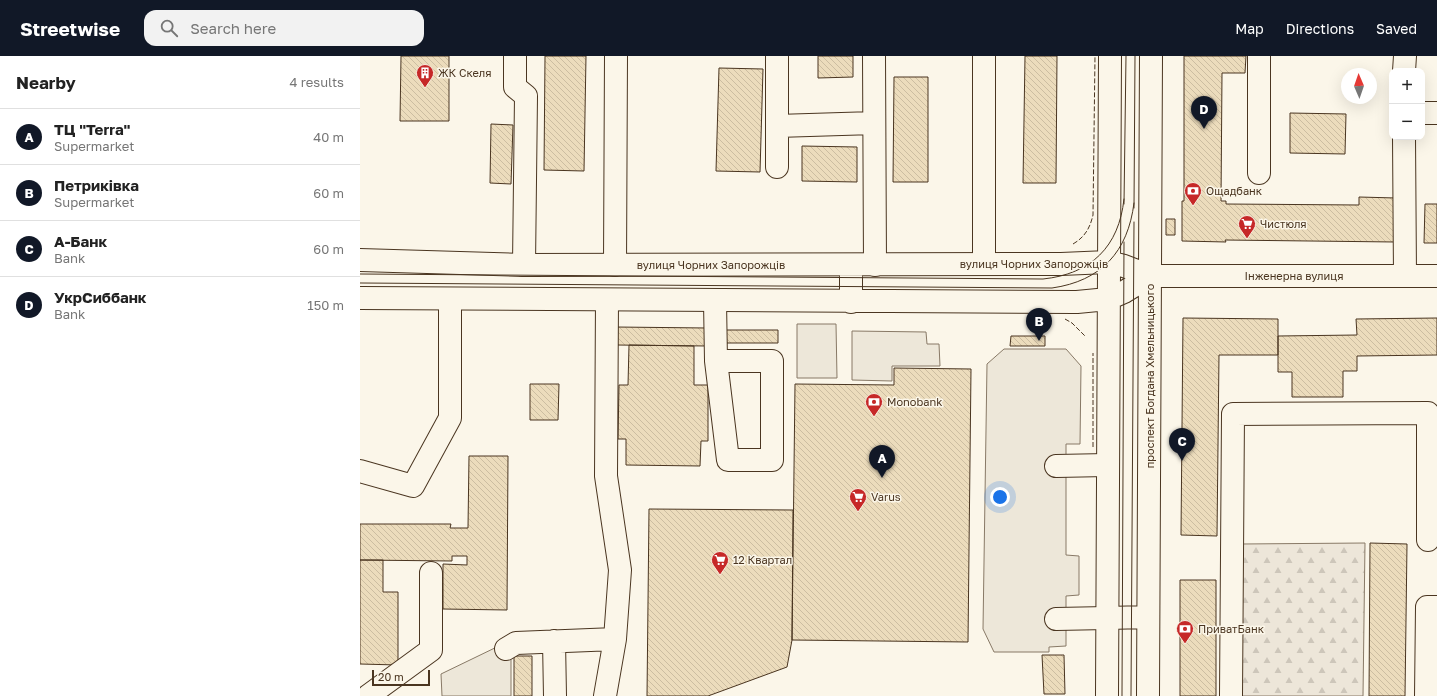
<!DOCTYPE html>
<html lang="en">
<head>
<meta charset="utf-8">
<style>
	body { margin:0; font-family:"Golos Text",sans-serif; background:#f2f2f2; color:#222 }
	.controls { position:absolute; right:12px; top:12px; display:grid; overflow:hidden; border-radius:8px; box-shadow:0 4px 16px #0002 }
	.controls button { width:36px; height:36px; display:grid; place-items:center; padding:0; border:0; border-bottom:1px solid #e0e0e0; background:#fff; color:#222; font:20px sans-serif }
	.compass { position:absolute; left:981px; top:12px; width:36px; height:36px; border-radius:50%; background:#fff; box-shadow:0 4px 16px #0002; rotate:358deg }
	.scale { position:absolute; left:12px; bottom:10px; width:58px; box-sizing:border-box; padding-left:4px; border:2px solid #4a3520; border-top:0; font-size:11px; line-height:14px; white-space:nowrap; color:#4a3520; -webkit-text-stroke:3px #fbf6e9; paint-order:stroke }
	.you { position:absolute; left:640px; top:441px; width:14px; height:14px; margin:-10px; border:3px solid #fff; border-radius:50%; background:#1a73e8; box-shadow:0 0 0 6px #1a73e833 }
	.badge { display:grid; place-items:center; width:26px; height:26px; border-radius:50%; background:#111827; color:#fff; font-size:13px; font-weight:700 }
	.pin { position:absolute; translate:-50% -33px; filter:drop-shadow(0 1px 2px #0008) }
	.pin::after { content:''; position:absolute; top:21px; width:14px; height:12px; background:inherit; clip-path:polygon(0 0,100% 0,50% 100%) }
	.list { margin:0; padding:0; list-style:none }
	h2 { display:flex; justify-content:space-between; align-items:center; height:52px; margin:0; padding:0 16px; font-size:17px }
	h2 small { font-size:13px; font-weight:400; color:#767676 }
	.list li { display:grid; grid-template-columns:26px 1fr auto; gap:12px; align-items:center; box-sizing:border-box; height:56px; padding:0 16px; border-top:1px solid #e0e0e0 }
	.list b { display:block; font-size:15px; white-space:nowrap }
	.list p { margin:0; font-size:13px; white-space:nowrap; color:#767676 }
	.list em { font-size:13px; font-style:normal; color:#767676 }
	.icon { flex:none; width:22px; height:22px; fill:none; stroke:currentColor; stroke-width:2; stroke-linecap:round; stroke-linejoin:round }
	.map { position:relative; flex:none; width:1077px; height:640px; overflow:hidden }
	header { display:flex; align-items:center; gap:24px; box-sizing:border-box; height:56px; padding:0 20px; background:#111827; color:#fff }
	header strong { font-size:19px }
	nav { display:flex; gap:22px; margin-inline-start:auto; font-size:14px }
	.search { width:280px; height:36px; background:#f2f2f2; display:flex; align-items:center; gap:10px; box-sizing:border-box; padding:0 14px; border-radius:12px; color:#767676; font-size:15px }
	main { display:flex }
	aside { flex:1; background:#fff }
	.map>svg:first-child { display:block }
	.forest { fill:url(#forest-firs); stroke:#887966 }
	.parking { fill:#ede7d9; stroke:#887966 }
	.building { fill:url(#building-back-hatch); stroke:#4a3520 }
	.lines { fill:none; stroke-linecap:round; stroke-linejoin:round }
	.minor-casing { stroke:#4a3520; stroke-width:24 }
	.major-casing { stroke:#4a3520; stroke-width:24 }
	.minor { stroke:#fbf6e9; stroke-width:22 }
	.major { stroke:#fbf6e9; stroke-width:22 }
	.tram { stroke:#4a3520; stroke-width:1 }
	.fence { stroke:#4a3520; stroke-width:1; stroke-dasharray:5 2; stroke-linecap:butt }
	.labels { text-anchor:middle; stroke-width:3; stroke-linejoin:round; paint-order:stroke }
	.poi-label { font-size:11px; fill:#4a3520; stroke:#fbf6e9; text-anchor:start }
	.street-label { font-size:11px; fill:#4a3520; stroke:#fbf6e9 }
</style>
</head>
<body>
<header>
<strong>Streetwise</strong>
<div class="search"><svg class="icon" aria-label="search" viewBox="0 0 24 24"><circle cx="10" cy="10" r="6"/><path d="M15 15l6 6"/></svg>Search here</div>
<nav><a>Map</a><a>Directions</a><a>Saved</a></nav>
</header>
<main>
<aside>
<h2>Nearby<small>4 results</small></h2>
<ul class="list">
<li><span class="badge">A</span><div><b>ТЦ &quot;Terra&quot;</b><p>Supermarket</p></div><em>40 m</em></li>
<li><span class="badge">B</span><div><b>Петриківка</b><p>Supermarket</p></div><em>60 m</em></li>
<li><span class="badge">C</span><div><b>А-Банк</b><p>Bank</p></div><em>60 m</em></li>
<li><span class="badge">D</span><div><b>УкрСиббанк</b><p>Bank</p></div><em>150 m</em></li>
</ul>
</aside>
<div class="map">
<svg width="1077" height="640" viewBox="0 0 1077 640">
	<defs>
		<pattern id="forest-firs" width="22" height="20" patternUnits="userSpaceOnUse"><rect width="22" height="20" fill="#ede6d9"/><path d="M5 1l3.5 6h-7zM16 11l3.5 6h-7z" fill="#cdc6ba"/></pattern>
		<pattern id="building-back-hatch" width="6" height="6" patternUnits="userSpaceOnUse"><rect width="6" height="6" fill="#ecdcbc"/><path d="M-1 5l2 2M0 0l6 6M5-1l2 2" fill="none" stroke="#ccbda1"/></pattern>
	</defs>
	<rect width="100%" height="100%" fill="#fbf6e9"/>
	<!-- forest -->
	<path class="forest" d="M 1005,487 L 1003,640 L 880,640 L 881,488 Z"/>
	<!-- parking -->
	<path class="parking" d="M 437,268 L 476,268 L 477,322 L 437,322 Z
		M 492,275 L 566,276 L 567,288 L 579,288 L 580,310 L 532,310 L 532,325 L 492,324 Z
		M 644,293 L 706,293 L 721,310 L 720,388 L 706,388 L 706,499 L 719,500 L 719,539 L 706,540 L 706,590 L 689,591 L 689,596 L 634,596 L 623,573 L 627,308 Z
		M 143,588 L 151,604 L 151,640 L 82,640 L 81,618 Z"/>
	<!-- building -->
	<path class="building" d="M 41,0 L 89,0 L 89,65 L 40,65 Z
		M 185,0 L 226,0 L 224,115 L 184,114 Z
		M 458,0 L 493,0 L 493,21 L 458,22 Z
		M 665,0 L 697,0 L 696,127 L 663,127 Z
		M 824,0 L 886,0 L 885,17 L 862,17 L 861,145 L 866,145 L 866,148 L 999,149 L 999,141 L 1036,142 L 1035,186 L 865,184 L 866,186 L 822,185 L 822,145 L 824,145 Z
		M 359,12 L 403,13 L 400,116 L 356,115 Z
		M 534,21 L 568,21 L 568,126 L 533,126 Z
		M 930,57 L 986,58 L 985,98 L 930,97 Z
		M 131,68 L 153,69 L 151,128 L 130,127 Z
		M 442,90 L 497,91 L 497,126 L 442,125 Z
		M 1065,148 L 1077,148 L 1077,187 L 1064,187 Z
		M 806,163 L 815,163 L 815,179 L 806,179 Z
		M 823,262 L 918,263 L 918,299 L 859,299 L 857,480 L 821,479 Z
		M 1077,262 L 1077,299 L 997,300 L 997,315 L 983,315 L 983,341 L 932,341 L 932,316 L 918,316 L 918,280 L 997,279 L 996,263 Z
		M 256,271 L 347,272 L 347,290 L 256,289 Z
		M 365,274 L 418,274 L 418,287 L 365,287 Z
		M 651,280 L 685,280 L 685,290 L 650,290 Z
		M 269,289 L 334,290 L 334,329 L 348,329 L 348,385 L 341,385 L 340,410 L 266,409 L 266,383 L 258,383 L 259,329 L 268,329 Z
		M 534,312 L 611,313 L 608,586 L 432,584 L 435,328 L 534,329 Z
		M 170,328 L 199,328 L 198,364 L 170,364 Z
		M 109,400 L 148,400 L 147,554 L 83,553 L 83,508 L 107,509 L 107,500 L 92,500 L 92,505 L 0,504 L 0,468 L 91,468 L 90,472 L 108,472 Z
		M 289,453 L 433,454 L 432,584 L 427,611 L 348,640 L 287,640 Z
		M 1010,487 L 1047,488 L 1045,640 L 1009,640 Z
		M 0,504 L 23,504 L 23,536 L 38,536 L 38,609 L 0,608 Z
		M 820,524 L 856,524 L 856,640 L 820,640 Z
		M 682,599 L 704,599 L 705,638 L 684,638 Z
		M 154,600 L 172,600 L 172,640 L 154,640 Z"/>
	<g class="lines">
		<defs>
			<path id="minor" d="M 155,0 L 155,31 L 166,40 L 164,209
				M 514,0 L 515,209
				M 899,0 L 899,117
				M 1044,15 L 1045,0
				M 1062,57 L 1077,57
				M 417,70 L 514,67
				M 1044,81 L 1045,220
				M 417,111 L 417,0
				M 624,207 L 624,0
				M 255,209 L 256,0
				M 790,220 L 1077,220
				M 355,245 L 356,305 L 368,404 L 412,404 L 412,305 L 356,305
				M 696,410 L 747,409
				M 0,415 L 53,430 L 90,362 L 90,244
				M 696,563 L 747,562
				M 194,585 L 195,640
				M 146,593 L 156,587 L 255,583
				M 8,640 L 71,594 L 71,517
				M 245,640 L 255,583 L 260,514 L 246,420 L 247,244
				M 871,640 L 873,358 L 1068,357 L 1068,484
				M 1066,640 L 1067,551 L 1077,551"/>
			<path id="major" d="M 0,204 L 164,209 L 701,208 L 748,206 L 764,210 L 790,220
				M 491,209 L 491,246
				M 0,242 L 717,246 L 748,243 L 764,236 L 790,220
				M 747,562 L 788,561
				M 747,640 L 750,0
				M 788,640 L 791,0"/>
		</defs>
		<!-- minor casing -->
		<use href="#minor" class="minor-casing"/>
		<!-- major casing -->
		<use href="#major" class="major-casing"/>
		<!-- minor -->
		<use href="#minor" class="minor"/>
		<!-- major -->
		<use href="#major" class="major"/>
		<!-- tram -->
		<path class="tram" d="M 764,148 L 766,0
			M 774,152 L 775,0
			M 0,218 L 683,223 C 731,218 759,191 764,143
			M 0,227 L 692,232 C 741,225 768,196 774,147
			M 762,640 L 764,186
			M 771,640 L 774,166"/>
		<!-- fence -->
		<path class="fence" d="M 713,188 C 725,181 730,172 733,159 L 735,0
			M 705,263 L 712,267 L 726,281
			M 733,391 L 733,297"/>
	</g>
	<!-- icons -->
	<defs>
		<symbol id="building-pin" viewBox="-11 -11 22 30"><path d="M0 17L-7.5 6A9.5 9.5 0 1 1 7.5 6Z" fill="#c62828" stroke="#fbf6e9"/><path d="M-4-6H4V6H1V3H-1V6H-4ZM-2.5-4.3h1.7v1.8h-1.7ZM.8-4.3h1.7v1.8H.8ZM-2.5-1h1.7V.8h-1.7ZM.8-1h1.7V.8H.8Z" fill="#fff"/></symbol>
		<symbol id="bank-pin" viewBox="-11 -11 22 30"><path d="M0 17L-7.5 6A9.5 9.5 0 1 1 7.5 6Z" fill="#c62828" stroke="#fbf6e9"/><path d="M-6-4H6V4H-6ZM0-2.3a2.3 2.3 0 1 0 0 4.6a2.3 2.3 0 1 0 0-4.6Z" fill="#fff"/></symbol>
		<symbol id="supermarket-pin" viewBox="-11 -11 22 30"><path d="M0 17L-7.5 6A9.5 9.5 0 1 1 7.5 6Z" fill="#c62828" stroke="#fbf6e9"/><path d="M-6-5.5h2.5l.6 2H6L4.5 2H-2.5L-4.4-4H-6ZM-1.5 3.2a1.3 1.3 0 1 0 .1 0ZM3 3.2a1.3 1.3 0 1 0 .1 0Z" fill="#fff"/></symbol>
	</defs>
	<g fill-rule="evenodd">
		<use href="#building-pin" x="55" y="7" width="20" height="27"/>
		<use href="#bank-pin" x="823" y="125" width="20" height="27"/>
		<use href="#supermarket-pin" x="877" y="158" width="20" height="27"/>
		<use href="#bank-pin" x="504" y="336" width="20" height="27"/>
		<use href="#supermarket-pin" x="488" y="431" width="20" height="27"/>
		<use href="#supermarket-pin" x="350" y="494" width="20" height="27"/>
		<use href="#bank-pin" x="815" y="563" width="20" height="27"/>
	</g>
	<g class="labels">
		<!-- poi labels -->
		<g class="poi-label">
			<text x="78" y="21">ЖК Скеля</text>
			<text x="846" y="139">Ощадбанк</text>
			<text x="900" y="172">Чистюля</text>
			<text x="527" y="350">Monobank</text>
			<text x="511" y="445">Varus</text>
			<text x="373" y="508">12 Квартал</text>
			<text x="838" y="577">ПриватБанк</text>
		</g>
		<!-- street labels -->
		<g class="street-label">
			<text x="674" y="212">вулиця Чорних Запорожців</text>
			<text x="351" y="213">вулиця Чорних Запорожців</text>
			<text x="934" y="224">Інженерна вулиця</text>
			<text transform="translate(790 320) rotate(-90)" y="4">проспект Богдана Хмельницького</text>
		</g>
	</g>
</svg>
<div class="controls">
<button>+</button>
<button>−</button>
</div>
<svg class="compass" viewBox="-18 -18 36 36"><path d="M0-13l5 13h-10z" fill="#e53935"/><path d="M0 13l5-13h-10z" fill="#767676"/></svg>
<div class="scale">20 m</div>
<div class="you"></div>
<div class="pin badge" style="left:522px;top:422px">A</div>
<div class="pin badge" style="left:679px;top:285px">B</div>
<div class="pin badge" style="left:822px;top:405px">C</div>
<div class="pin badge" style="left:844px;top:73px">D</div>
</div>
</main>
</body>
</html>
